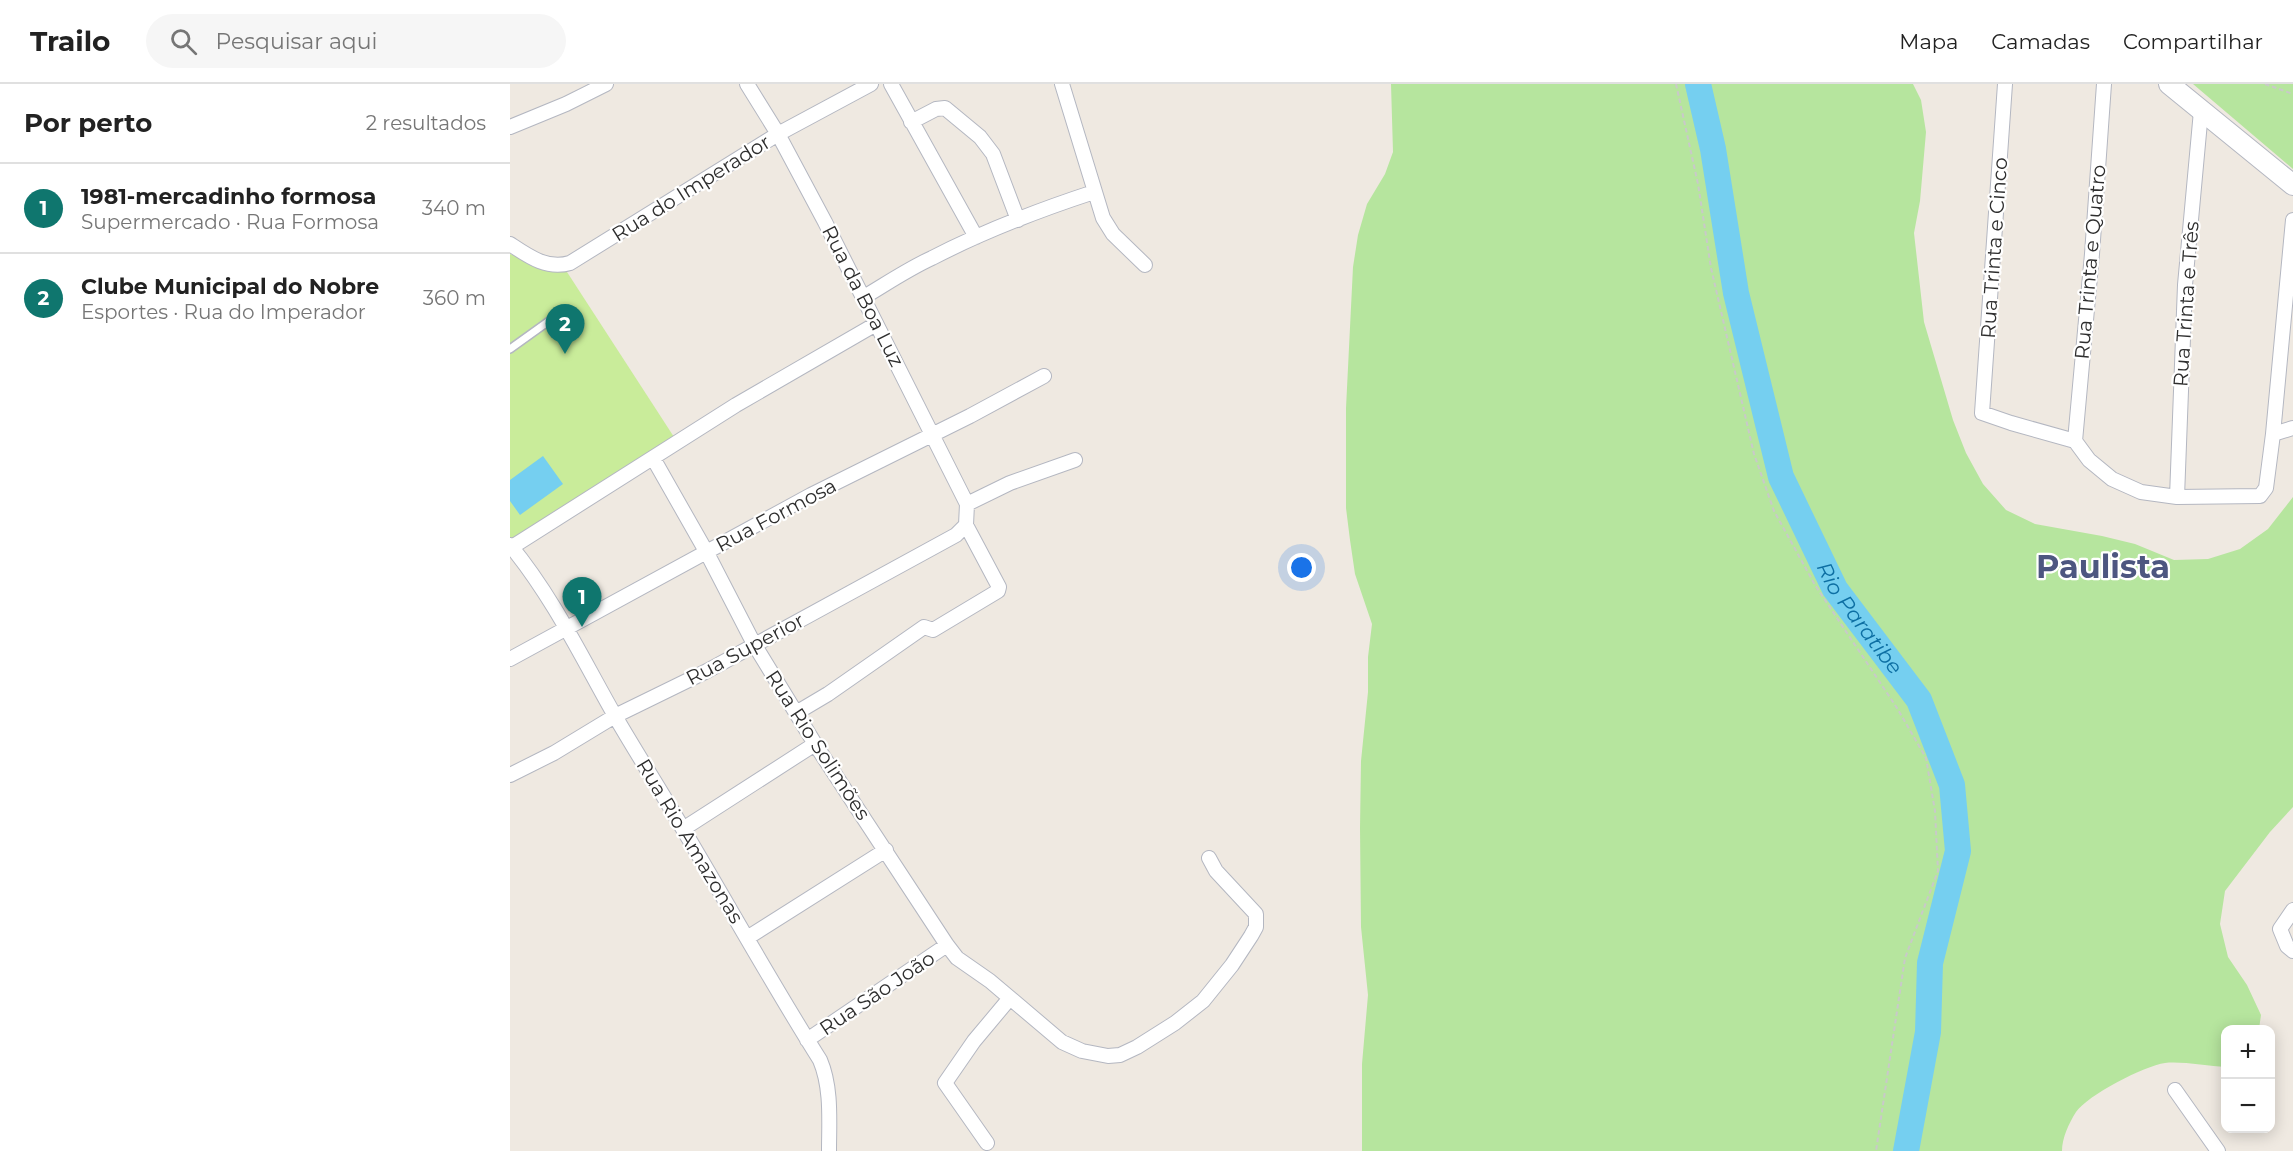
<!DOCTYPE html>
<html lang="pt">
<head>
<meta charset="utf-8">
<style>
	body { margin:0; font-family:Montserrat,sans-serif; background:#f6f6f6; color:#222 }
	.controls { position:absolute; right:18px; bottom:18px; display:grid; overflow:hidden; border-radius:12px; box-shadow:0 3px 15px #0003 }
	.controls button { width:54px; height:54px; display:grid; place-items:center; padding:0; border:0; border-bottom:2px solid #e0e0e0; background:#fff; color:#222; font:30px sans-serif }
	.you { position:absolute; left:792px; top:484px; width:21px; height:21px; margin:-15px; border:4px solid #fff; border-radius:50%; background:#1a73e8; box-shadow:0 0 0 9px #1a73e833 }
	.badge { display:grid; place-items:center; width:39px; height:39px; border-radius:50%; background:#0f766e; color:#fff; font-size:20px; font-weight:700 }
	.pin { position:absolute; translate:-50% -50px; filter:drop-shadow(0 2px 3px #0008) }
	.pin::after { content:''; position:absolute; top:32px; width:21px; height:18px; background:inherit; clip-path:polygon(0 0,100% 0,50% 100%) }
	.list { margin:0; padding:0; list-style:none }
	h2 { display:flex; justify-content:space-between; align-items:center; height:78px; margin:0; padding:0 24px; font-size:26px }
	h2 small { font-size:20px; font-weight:400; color:#767676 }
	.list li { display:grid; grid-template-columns:39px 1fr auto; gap:18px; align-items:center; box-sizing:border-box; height:90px; padding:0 24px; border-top:2px solid #e0e0e0 }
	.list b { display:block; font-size:22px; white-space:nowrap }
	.list p { margin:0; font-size:20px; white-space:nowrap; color:#767676 }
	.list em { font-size:20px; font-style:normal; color:#767676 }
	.icon { flex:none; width:33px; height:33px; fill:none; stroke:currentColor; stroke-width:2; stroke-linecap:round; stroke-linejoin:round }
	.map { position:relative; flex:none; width:1783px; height:1067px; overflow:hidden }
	header { display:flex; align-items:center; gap:36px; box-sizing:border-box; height:84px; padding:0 30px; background:#fff; border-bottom:2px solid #e0e0e0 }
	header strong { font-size:28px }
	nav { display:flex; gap:33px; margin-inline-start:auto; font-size:21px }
	.search { width:420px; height:54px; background:#f6f6f6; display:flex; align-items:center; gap:15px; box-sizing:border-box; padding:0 21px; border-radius:33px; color:#767676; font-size:22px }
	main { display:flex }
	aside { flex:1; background:#fff }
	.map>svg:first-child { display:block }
	.green { fill:#b6e59e }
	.pitch { fill:#c9ec9a }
	.water { fill:#75cff0 }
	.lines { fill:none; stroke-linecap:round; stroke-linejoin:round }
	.river { stroke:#75cff0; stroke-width:26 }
	.lane-casing { stroke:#b4b7c1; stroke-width:10 }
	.street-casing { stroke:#b4b7c1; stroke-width:16 }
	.secondary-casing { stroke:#b4b7c1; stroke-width:22 }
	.path { stroke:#c9c9c9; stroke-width:2; stroke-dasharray:4.5 3; stroke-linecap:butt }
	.lane { stroke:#fff; stroke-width:7 }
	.street { stroke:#fff; stroke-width:14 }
	.secondary { stroke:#fff; stroke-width:20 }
	.labels { text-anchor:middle; stroke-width:4.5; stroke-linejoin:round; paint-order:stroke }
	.street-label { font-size:20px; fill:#2e2e2e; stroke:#fff }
	.water-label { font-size:21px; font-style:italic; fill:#0d6fa3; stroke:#fff }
	.town-label { font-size:32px; font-weight:bold; fill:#4d5680; stroke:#fff }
</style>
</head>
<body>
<header>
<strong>Trailo</strong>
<div class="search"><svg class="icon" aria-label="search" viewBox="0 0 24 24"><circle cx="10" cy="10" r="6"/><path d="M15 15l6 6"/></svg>Pesquisar aqui</div>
<nav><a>Mapa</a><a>Camadas</a><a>Compartilhar</a></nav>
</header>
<main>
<aside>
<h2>Por perto<small>2 resultados</small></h2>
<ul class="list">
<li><span class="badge">1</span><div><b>1981-mercadinho formosa</b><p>Supermercado · Rua Formosa</p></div><em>340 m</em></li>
<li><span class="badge">2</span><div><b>Clube Municipal do Nobre</b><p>Esportes · Rua do Imperador</p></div><em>360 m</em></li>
</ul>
</aside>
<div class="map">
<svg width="1783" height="1067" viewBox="0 0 1783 1067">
	<rect width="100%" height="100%" fill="#efe9e1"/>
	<!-- green -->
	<path class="green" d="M 881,0 L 1403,0 L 1411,16 L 1416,48 L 1410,117 L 1404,149 L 1414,238 L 1443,336 L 1456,369 L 1473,400 L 1496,426 L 1525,440 L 1592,452 L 1625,460 L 1664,476 L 1698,475 L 1730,465 L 1758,445 L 1783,413 L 1783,723 L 1760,748 L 1715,807 L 1710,840 L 1718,873 L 1737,901 L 1751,931 L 1749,945 L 1716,946 L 1715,983 C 1699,982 1670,977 1655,979 C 1634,982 1578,1011 1566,1028 C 1559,1039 1552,1054 1552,1067 L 852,1067 L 852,980 L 858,911 L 851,843 L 850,744 L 851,677 L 858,608 L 858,573 L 862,540 L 845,490 L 840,456 L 836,424 L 836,324 L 843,183 L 848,151 L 857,120 L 875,90 L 883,68 Z
		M 1683,0 L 1783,0 L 1783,85 Z"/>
	<!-- pitch -->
	<path class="pitch" d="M 0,170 L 57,188 L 164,353 L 2,458 L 0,455 Z"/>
	<!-- water -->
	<path class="water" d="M 33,372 L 53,400 L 10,431 L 0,417 L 0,396 Z"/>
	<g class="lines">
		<!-- river -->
		<path class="river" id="s1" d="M 1188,0 L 1203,65 L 1226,209 L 1271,393 L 1325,505 L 1409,616 L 1442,701 L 1448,767 L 1420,879 L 1418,948 L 1396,1067"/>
		<defs>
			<path id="lane" d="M 0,265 L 39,237"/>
			<path id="street" d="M 381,0 L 466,153
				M 552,0 L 593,134 L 603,150 L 635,181
				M 1495,0 L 1472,329 L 1501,339 L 1565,357 L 1579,376 L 1602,395 L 1631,408 L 1667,413 L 1750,412 L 1756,404 L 1763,350 L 1783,344
				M 401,38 L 426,25 L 435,24 L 470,53 L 483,70 L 508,136
				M 0,43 L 56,20 L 96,0
				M 0,160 C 18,172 37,186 60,179 L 268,50 L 361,0
				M 354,213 C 376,200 398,185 422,174 C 474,147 529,126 584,108
				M 1763,350 L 1783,136
				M 1565,357 L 1582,170 L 1594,0
				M 143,374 L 197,469 L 244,560 L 305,660 L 437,861 L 447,874 L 480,897 L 552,958 L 572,967 L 598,972 L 610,971 L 627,963 L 665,939 L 693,917 L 722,881 L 741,852 L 746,843 L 746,830 L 706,787 L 699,774
				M 1667,413 L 1675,201 L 1691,27
				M 457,420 L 500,399 L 565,376
				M 0,461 C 43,513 72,574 105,632 C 127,670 151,707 173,745 C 219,822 262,900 310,976 C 322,1004 319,1038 319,1067
				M 2,463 L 226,321 L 366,240
				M 0,575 L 301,411 L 460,332 L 534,292
				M 286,629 L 318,610 L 414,543 L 423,546 L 488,507 L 489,503 L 456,441
				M 0,691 L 44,669 L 105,632 L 197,587 L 446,451 L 456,441 L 457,420 L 315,138 L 268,50 L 237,0
				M 173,745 L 305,660
				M 1783,826 L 1770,845 L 1777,862 L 1783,867
				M 237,854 L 376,766
				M 297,956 L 437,861
				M 1665,1006 L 1708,1067
				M 477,1059 L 435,999 L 464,957 L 500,914"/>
			<path id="secondary" d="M 1659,0 L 1783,101"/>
		</defs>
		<!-- lane casing -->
		<use href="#lane" class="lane-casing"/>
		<!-- street casing -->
		<use href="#street" class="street-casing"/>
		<!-- secondary casing -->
		<use href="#secondary" class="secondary-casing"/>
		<!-- path -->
		<path class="path" d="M 1166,0 L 1188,100 L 1201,184 L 1244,370 L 1264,427 L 1305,501 L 1387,624 L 1416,674 L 1425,727 L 1428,787 L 1395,874 L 1366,1067
			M 1755,0 L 1783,10"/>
		<!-- lane -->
		<use href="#lane" class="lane"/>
		<!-- street -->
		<use href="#street" class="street"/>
		<!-- secondary -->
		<use href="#secondary" class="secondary"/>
	</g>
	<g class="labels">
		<!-- street labels -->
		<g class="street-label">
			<text transform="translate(181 104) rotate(-32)" y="7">Rua do Imperador</text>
			<text transform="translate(1484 164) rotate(-86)" y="7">Rua Trinta e Cinco</text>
			<text transform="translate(1580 178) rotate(-85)" y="7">Rua Trinta e Quatro</text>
			<text transform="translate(353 212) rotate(63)" y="7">Rua da Boa Luz</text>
			<text transform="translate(1676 220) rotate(-86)" y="7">Rua Trinta e Três</text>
			<text transform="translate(266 431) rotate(-28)" y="7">Rua Formosa</text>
			<text transform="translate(235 565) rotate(-28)" y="7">Rua Superior</text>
			<text transform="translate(308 661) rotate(57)" y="7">Rua Rio Solimões</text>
			<text transform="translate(180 757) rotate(59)" y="7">Rua Rio Amazonas</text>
			<text transform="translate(367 909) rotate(-34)" y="7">Rua São João</text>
		</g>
		<!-- water labels -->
		<g class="water-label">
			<text dy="7" stroke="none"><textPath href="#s1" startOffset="564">Rio Paratibe</textPath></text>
		</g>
		<!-- town labels -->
		<g class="town-label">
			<text x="1593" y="494">Paulista</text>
		</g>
	</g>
</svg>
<div class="controls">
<button>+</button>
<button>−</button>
</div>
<div class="you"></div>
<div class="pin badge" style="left:72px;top:543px">1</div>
<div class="pin badge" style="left:55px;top:270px">2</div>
</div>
</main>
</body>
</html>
